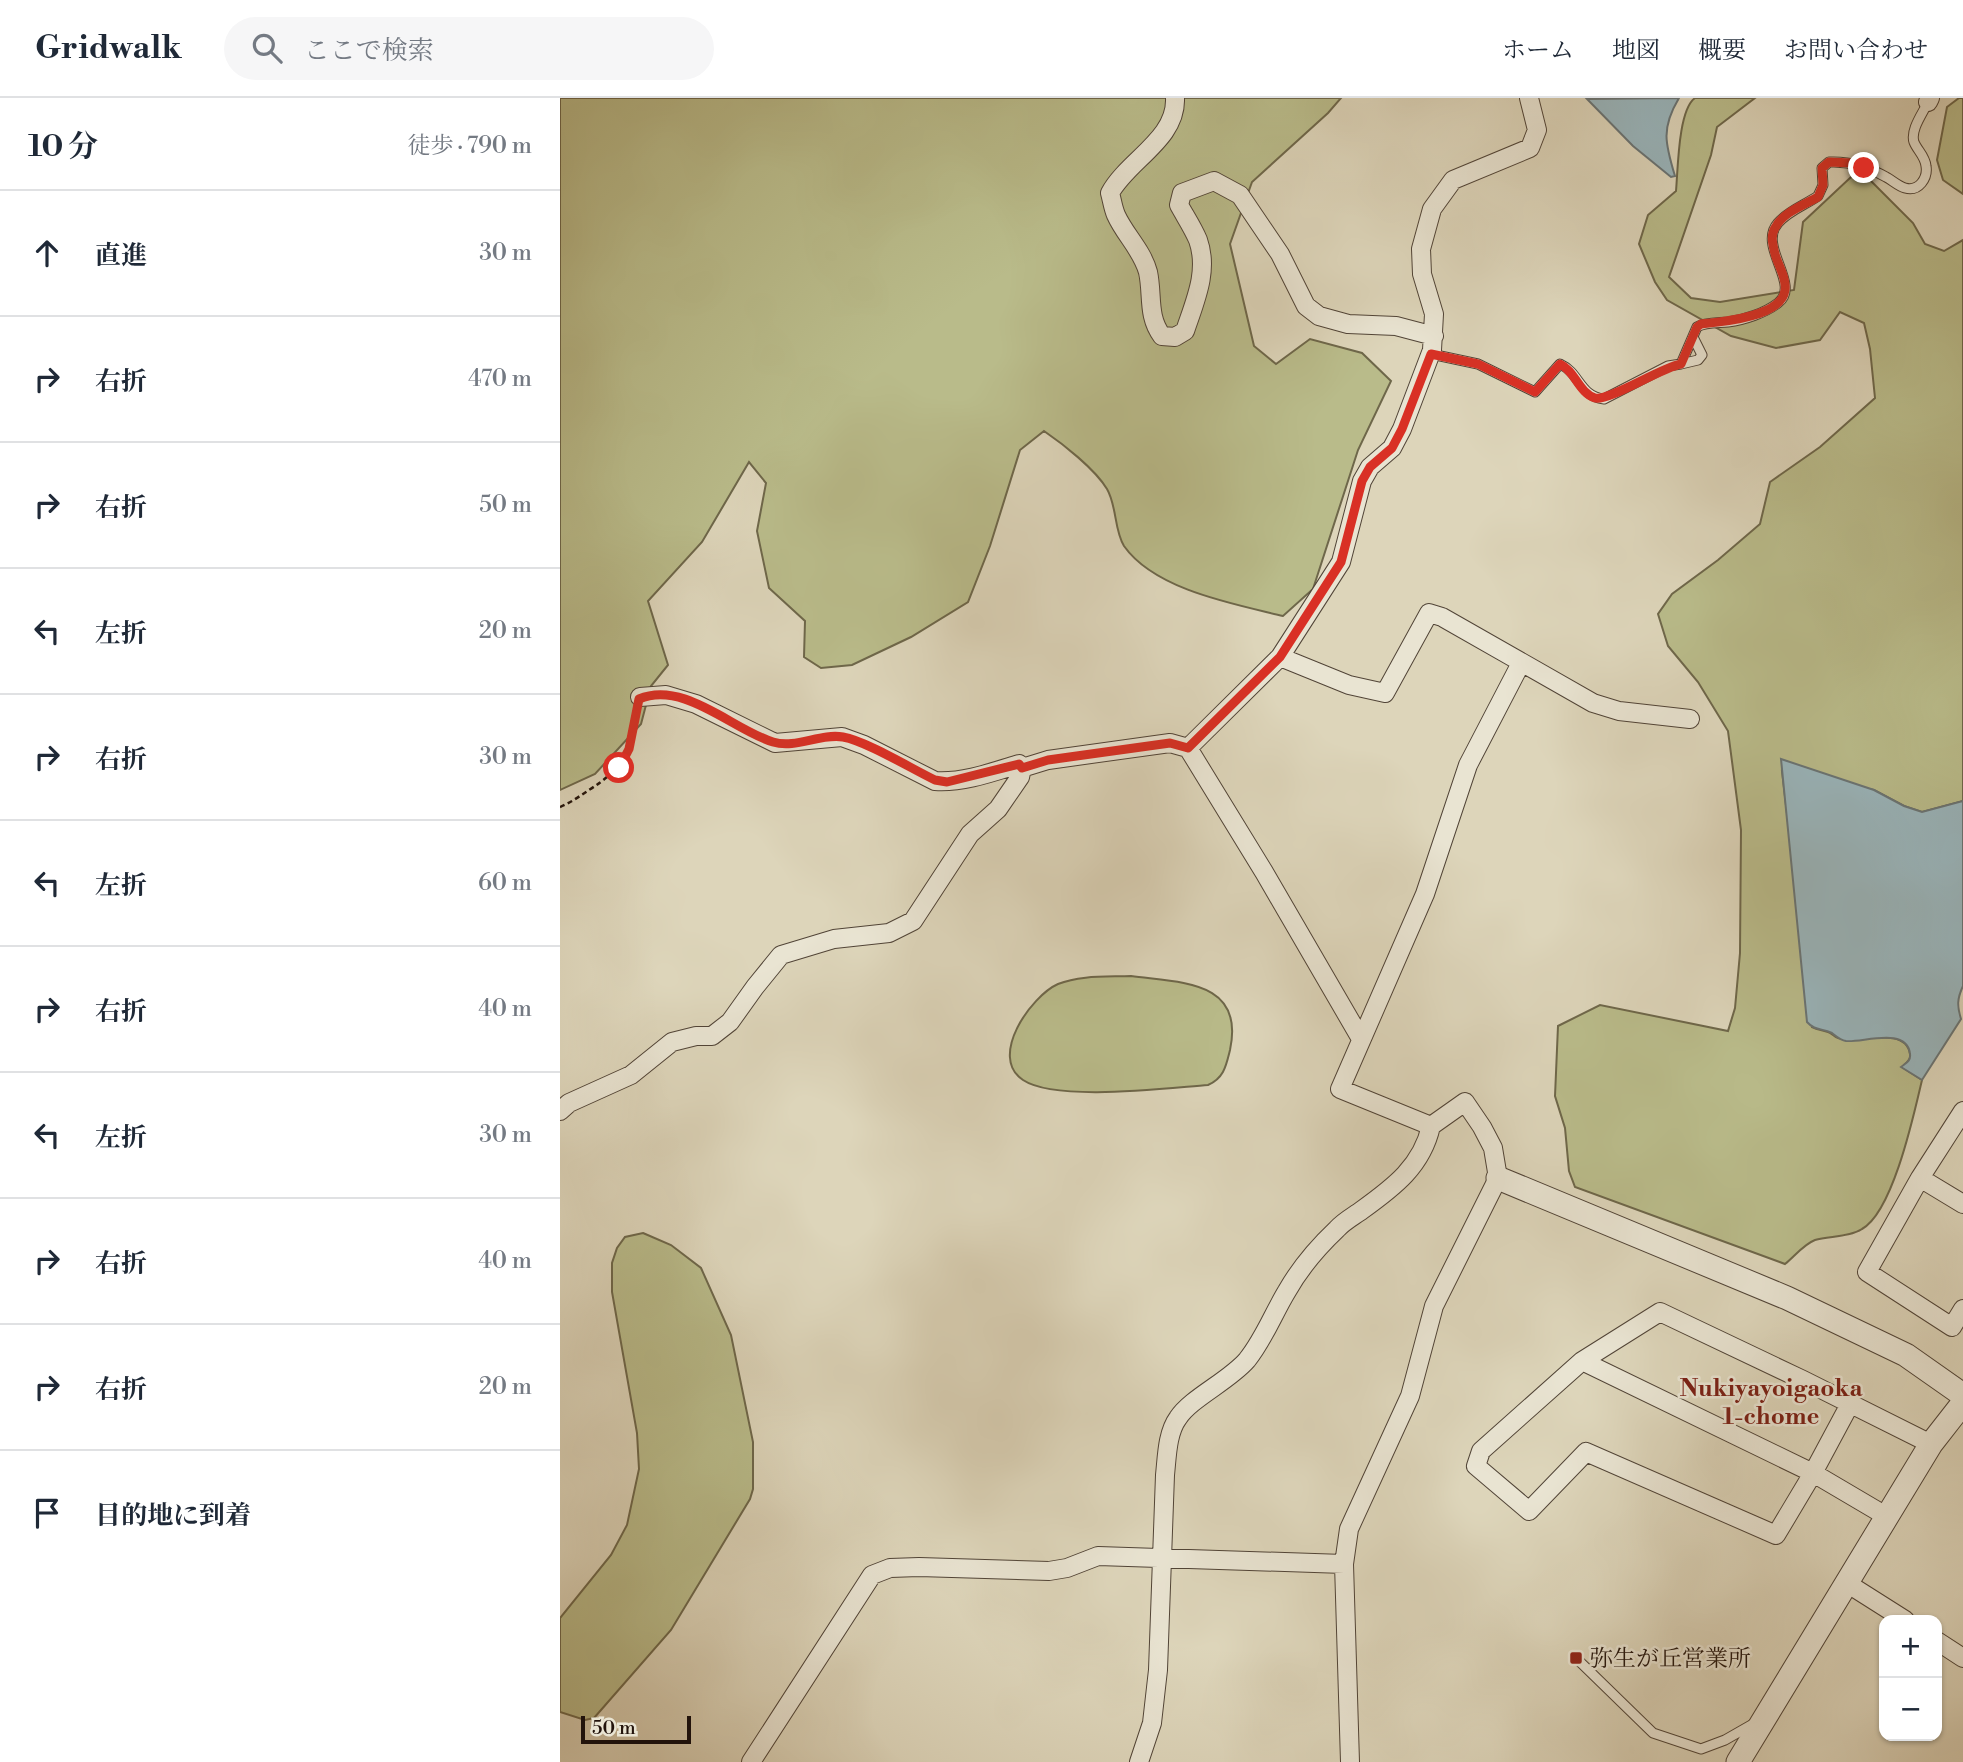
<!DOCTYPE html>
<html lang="ja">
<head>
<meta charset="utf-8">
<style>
	body { margin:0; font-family:"Libre Bodoni","Noto Serif JP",serif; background:#f6f6f7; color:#1f2937 }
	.controls { position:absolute; right:21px; bottom:21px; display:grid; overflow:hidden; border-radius:14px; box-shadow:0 2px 5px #0004 }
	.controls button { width:63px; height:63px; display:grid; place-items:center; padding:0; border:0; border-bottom:2px solid #e0e1e3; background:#fff; color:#1f2937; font:35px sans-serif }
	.scale { position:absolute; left:21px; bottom:18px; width:110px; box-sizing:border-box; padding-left:7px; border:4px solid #22130b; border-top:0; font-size:19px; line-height:24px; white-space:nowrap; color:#22130b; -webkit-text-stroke:5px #e9e4d2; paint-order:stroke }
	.stop { position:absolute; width:21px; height:21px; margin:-16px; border:5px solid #d93025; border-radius:50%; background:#fff }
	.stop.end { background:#d93025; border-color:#fff; box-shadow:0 2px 7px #0008 }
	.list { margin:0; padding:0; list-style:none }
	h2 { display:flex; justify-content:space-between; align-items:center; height:91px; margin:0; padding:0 28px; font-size:30px }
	h2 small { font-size:23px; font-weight:400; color:#747a83 }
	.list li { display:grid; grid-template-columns:46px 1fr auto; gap:21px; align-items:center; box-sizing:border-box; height:126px; padding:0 28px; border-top:2px solid #e0e1e3 }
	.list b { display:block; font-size:26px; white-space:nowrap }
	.list em { font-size:23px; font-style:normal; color:#747a83 }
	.icon { flex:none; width:38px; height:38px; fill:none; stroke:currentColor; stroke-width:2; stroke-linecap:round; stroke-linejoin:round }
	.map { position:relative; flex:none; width:1403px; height:1664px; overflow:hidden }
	header { display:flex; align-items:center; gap:42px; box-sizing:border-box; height:98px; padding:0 35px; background:#fff; border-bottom:2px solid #e0e1e3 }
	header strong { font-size:33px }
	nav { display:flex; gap:38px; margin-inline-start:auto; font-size:24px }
	.search { width:490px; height:63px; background:#f6f6f7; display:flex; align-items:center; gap:18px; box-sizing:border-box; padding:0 24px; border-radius:38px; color:#747a83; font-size:26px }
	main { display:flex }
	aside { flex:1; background:#fff }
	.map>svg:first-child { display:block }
	.green { fill:#b9bb8a; stroke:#6e674a; stroke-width:2 }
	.water { fill:#99b5bc; stroke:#697475; stroke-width:2 }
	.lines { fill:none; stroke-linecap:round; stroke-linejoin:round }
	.service-casing { stroke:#514437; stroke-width:11 }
	.minor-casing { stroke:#514437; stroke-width:20 }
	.tertiary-casing { stroke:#514437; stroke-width:25 }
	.path { stroke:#22130b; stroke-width:2.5; stroke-dasharray:5 3.5; stroke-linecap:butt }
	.service { stroke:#e9e4d2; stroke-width:9 }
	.minor { stroke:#e9e4d2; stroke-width:18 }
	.tertiary { stroke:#e9e4d2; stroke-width:23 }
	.route { stroke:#d93025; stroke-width:9 }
	.poi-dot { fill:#8f2418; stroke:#e9e4d2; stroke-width:2.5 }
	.labels { text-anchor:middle; stroke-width:5; stroke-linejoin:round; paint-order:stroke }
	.poi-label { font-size:23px; fill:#22130b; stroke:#e9e4d2; text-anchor:start }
	.neighbourhood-label { font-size:24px; font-weight:bold; fill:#7a1f14; stroke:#e9e4d2 }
</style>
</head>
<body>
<header>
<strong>Gridwalk</strong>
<div class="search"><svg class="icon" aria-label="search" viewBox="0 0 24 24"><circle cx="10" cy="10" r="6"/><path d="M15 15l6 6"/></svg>ここで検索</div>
<nav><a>ホーム</a><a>地図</a><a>概要</a><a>お問い合わせ</a></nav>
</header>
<main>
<aside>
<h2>10 分<small>徒歩 · 790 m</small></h2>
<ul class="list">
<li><svg class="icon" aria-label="ahead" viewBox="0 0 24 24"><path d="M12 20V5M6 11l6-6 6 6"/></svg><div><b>直進</b></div><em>30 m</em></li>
<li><svg class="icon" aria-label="right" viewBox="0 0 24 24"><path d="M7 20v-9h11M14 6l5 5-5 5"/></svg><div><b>右折</b></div><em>470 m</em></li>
<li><svg class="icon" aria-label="right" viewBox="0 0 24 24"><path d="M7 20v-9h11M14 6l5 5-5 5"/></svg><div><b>右折</b></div><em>50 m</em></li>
<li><svg class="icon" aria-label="left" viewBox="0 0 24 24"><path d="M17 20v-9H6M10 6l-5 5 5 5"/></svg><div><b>左折</b></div><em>20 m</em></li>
<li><svg class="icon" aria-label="right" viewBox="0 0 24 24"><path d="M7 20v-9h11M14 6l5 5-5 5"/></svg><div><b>右折</b></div><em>30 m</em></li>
<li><svg class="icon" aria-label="left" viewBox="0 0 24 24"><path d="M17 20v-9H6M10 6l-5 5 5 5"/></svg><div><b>左折</b></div><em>60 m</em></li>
<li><svg class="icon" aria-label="right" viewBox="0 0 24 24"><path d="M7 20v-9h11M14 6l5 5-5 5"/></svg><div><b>右折</b></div><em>40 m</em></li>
<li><svg class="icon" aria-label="left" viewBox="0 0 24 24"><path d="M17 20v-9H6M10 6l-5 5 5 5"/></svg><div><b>左折</b></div><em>30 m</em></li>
<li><svg class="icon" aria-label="right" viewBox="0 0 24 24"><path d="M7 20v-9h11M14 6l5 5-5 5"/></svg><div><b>右折</b></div><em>40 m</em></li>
<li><svg class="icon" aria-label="right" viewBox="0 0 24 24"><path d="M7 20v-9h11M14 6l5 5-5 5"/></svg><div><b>右折</b></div><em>20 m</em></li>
<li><svg class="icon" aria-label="arrive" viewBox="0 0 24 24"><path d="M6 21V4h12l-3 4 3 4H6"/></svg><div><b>目的地に到着</b></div></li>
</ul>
</aside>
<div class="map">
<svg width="1403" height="1664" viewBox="0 0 1403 1664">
	<rect width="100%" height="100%" fill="#ddd5ba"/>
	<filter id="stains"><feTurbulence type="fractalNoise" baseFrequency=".00286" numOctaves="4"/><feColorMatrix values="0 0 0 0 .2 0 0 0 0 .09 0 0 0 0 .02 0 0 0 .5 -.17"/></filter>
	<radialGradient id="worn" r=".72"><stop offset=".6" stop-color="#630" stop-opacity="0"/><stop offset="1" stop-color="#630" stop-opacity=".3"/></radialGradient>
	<!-- green -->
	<path class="green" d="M 0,0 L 781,0 L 768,15 L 692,84 L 670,146 L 694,248 L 716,266 L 750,241 L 802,255 L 831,283 L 798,352 L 753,491 L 723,518 C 674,506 595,492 564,448 C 554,432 557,408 547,391 C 535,371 503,346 484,333 L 460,352 L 430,448 L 408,504 L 351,539 L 292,567 L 261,570 L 244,559 L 245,523 L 209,490 L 197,433 L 206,385 L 189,364 L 142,444 L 88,503 L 108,567 L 91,588 L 81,626 L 35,676 L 0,692 Z
		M 1135,0 L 1195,0 L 1157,29 L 1151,57 L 1109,179 L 1131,200 L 1160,204 L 1234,192 L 1243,124 L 1291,79 L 1308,80 L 1353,125 L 1365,146 L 1384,153 L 1403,142 L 1403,703 L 1362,714 L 1344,708 L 1314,692 L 1222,673 L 1252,929 C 1258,932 1263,932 1268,934 C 1272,935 1274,939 1278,940 C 1295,946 1346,927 1350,956 C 1351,962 1346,965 1342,969 L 1362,982 C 1354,1016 1333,1114 1302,1131 C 1290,1139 1269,1138 1255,1142 C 1244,1146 1234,1159 1225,1166 L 1015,1089 L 1009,1073 L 1005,1030 L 995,998 L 998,928 L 1040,907 L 1168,933 L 1175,910 L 1180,855 L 1181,732 L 1168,633 L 1138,584 L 1108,548 L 1098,516 L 1112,496 L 1158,462 L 1200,426 L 1210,384 L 1260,349 L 1315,300 L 1310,251 L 1304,225 L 1280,214 L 1260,242 L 1216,250 L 1171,238 L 1107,202 L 1095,184 L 1079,146 L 1088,117 L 1116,93 C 1118,72 1118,12 1135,0 Z
		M 1399,0 L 1403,0 L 1403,96 L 1383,82 L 1377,62 L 1387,9 Z
		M 571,878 C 621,885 685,882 670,952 C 666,968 664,980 648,987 C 607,990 496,1004 463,982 C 428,959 471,898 498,886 C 520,877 547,879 571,878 Z
		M 83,1135 L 111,1147 L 141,1170 L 171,1237 L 193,1344 L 193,1391 L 190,1401 L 111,1532 L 34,1620 L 25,1622 L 0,1614 L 0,1520 L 51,1457 L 67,1427 L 79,1371 L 77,1335 L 52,1194 L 52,1165 L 57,1150 L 65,1139 Z"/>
	<!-- water -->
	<path class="water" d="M 1119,0 C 1101,30 1105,45 1115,78 L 1111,79 L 1073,48 L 1027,1 Z
		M 1221,661 L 1314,692 L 1344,708 L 1362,714 L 1403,703 L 1403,888 C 1397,901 1397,908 1401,921 L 1362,982 L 1341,969 C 1346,965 1351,963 1350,956 C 1347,928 1302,945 1286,943 C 1280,942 1276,938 1272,935 C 1262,930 1255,933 1247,924 Z"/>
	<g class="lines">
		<defs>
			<path id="service" d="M 871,256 L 918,266 L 975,294 L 1000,266 C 1020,275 1019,298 1044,301 L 1108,268 L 1121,266 L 1137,229 C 1145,224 1158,225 1168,224 C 1184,222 1205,215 1218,205 C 1242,187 1197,148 1218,125 C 1228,113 1245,107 1258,98 L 1263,87 L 1262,70 L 1269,64 C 1289,63 1309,69 1326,79 C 1332,82 1338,88 1345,90 C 1359,94 1368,80 1366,68 C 1365,58 1357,52 1354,44 C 1350,32 1363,15 1368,4
				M 1121,266 L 1138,262 L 1142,257 L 1133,239
				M 1016,1560 L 1093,1635 L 1141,1651 L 1165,1642 L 1193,1626"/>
			<path id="minor" d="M 615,0 C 617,41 568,62 550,95 C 552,102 553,110 556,117 C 565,137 582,152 588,174 C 593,197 587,218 602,238 L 615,239 L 625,233 C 635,203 649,173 638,142 C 633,130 625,118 619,107 L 622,95 L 654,83 L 680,97 L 720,156 L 746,208 L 759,218 L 788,226 L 836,228 L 874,238
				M 1368,4 L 1370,0
				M 720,559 L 789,587 L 825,595 L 869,515 L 882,519 L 1033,605 L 1059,613 L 1130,621
				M 80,599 L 106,597 L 136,606 L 215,645 L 282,639 L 304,647 L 375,683 C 403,685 433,674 459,666 L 462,670
				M 628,650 L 720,559 L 781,464 L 802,383 L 810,369 L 832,350 L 842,331 L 872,252 L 874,216 L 862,176 L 861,151 L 872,111 L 893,82 L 970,50 L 977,32 L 969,0
				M 0,1013 L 9,1005 L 71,977 L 112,944 L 136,938 L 152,938 L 170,924 L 195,889 L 221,857 L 274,841 L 329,835 L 353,823 L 410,736 L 438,711 L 460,679 L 462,670 L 488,662 L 610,645 L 628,650 L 704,774 L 801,941
				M 1403,1013 L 1360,1080 L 1403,1106
				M 871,1028 L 780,991 L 865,796 L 908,667 L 961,565
				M 1360,1080 L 1307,1174 L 1392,1229 L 1403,1211
				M 1022,1263 L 1253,1375 L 1326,1418
				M 1290,1306 L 1253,1375 L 1216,1437 L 1026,1354 L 969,1413 L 916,1368 L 921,1353 L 1022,1263 L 1100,1214 L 1243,1282 L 1371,1346
				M 1285,1484 L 1345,1522
				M 1377,1543 L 1403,1560
				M 191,1664 L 312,1477 L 330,1470 L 359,1469 L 489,1473 L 507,1470 L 538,1458 L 784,1466
				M 579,1664 L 592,1625 L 598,1572 L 605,1377 C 607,1359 607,1335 618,1320 C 631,1300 669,1283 687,1262 C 704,1241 713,1216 727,1193 C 740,1170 758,1149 777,1131 C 784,1123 794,1118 802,1112 C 834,1089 862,1068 871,1028 L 905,1004 L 922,1029 L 933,1050 L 938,1080 L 874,1208 L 850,1298 L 789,1431 L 784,1466 L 790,1664"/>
			<path id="tertiary" d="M 938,1080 L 1227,1200 L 1346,1257 L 1403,1297
				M 1178,1664 L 1371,1346 L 1403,1305"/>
		</defs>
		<!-- service casing -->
		<use href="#service" class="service-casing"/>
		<!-- minor casing -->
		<use href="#minor" class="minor-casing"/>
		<!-- tertiary casing -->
		<use href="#tertiary" class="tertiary-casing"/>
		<!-- path -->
		<path class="path" d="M 0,709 C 10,705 20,698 29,692 C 65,669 69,655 77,614"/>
		<!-- service -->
		<use href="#service" class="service"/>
		<!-- minor -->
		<use href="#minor" class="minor"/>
		<!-- tertiary -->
		<use href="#tertiary" class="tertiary"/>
	</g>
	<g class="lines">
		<!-- route -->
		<path class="route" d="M 59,670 L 69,651 L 79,601 C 124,582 173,632 213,644 C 236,651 260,635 283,639 C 306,643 352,671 375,682 L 387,684 L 459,666 L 462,670 L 488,662 L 610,645 L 628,650 L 720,559 L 781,464 L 802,383 L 810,369 L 832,350 L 842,331 L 871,256 L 918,266 L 975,294 L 1000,266 C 1015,273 1019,295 1035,300 C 1048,304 1100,270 1121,266 L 1137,229 L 1141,226 C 1162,224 1222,219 1225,192 C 1227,181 1218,167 1215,156 C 1213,147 1210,138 1215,130 C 1223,114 1244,107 1258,99 L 1263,87 L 1262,70 L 1269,64 L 1292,65 L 1304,70"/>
	</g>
	<!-- markers -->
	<rect class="poi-dot" x="1009" y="1553" width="14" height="14" rx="3.5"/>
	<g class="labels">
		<!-- poi labels -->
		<g class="poi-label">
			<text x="1030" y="1568">弥生が丘営業所</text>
		</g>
		<!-- neighbourhood labels -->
		<g class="neighbourhood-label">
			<text x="1211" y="1298">Nukiyayoigaoka<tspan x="1211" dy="28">1-chome</tspan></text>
		</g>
	</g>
	<rect width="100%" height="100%" filter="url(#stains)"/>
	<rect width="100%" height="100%" fill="url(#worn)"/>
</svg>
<div class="controls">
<button>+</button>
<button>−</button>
</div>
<div class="scale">50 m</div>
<div class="stop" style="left:59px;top:670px"></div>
<div class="stop end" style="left:1304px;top:70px"></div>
</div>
</main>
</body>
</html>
